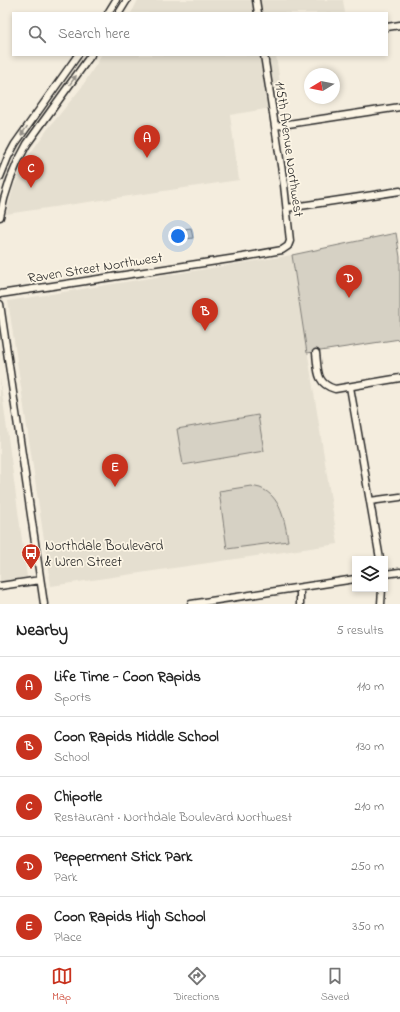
<!DOCTYPE html>
<html lang="en">
<head>
<meta charset="utf-8">
<style>
	body { margin:0; font-family:"Indie Flower",sans-serif; background:#f6f6f6; color:#222 }
	.controls { position:absolute; right:12px; bottom:12px; display:grid; overflow:hidden; border-radius:0px; box-shadow:0 2px 6px #0003 }
	.controls button { width:36px; height:36px; display:grid; place-items:center; padding:0; border:0; border-bottom:1px solid #e0e0e0; background:#fff; color:#222; font:20px sans-serif }
	.compass { position:absolute; left:304px; top:68px; width:36px; height:36px; border-radius:50%; background:#fff; box-shadow:0 2px 6px #0003; rotate:260deg }
	.you { position:absolute; left:178px; top:236px; width:14px; height:14px; margin:-10px; border:3px solid #fff; border-radius:50%; background:#1a73e8; box-shadow:0 0 0 6px #1a73e833 }
	.badge { display:grid; place-items:center; width:26px; height:26px; border-radius:50%; background:#c8321e; color:#fff; font-size:13px; font-weight:700 }
	.pin { position:absolute; translate:-50% -33px; filter:drop-shadow(0 1px 2px #0008) }
	.pin::after { content:''; position:absolute; top:21px; width:14px; height:12px; background:inherit; clip-path:polygon(0 0,100% 0,50% 100%) }
	.list { margin:0; padding:0; list-style:none }
	h2 { display:flex; justify-content:space-between; align-items:center; height:52px; margin:0; padding:0 16px; font-size:17px }
	h2 small { font-size:13px; font-weight:400; color:#767676 }
	.list li { display:grid; grid-template-columns:26px 1fr auto; gap:12px; align-items:center; box-sizing:border-box; height:60px; padding:0 16px; border-top:1px solid #e0e0e0 }
	.list b { display:block; font-size:15px; white-space:nowrap }
	.list p { margin:0; font-size:13px; white-space:nowrap; color:#767676 }
	.list em { font-size:13px; font-style:normal; color:#767676 }
	.icon { flex:none; width:22px; height:22px; fill:none; stroke:currentColor; stroke-width:2; stroke-linecap:round; stroke-linejoin:round }
	.map { position:relative; flex:none; width:400px; height:604px; overflow:hidden }
	.search { position:absolute; background:#fff; box-shadow:0 2px 6px #0003; left:12px; right:12px; top:12px; height:44px; display:flex; align-items:center; gap:10px; box-sizing:border-box; padding:0 14px; border-radius:0px; color:#767676; font-size:15px }
	.sheet { height:352px; background:#fff }
	nav { display:flex; justify-content:space-around; align-items:center; box-sizing:border-box; height:56px; border-top:1px solid #e0e0e0; background:#fff; font-size:11px; color:#767676 }
	nav a { display:grid; justify-items:center; gap:2px }
	nav .on { color:#c8321e }
	.map>svg:first-child { display:block }
	.built { fill:#e5dfd0 }
	.green { fill:#d6d1c4; stroke:#807e78 }
	.lines { fill:none; stroke-linecap:round; stroke-linejoin:round }
	.minor-casing { stroke:#2b2b2b; stroke-width:9 }
	.minor { stroke:#fcf5e5; stroke-width:6 }
	.oneway { fill:#949088 }
	.labels { text-anchor:middle; stroke-width:3.5; stroke-linejoin:round; paint-order:stroke }
	.street-label { font-size:14px; fill:#2b2b2b; stroke:#fcf5e5 }
	.poi-label { font-size:14px; fill:#2b2b2b; stroke:#fcf5e5; text-anchor:start }
</style>
</head>
<body>
<div class="map">
<svg width="400" height="604" viewBox="0 0 400 604">
	<rect width="100%" height="100%" fill="#f4edde"/>
	<filter id="ink" filterUnits="userSpaceOnUse"><feTurbulence type="fractalNoise" baseFrequency=".025" numOctaves="2"/><feDisplacementMap in="SourceGraphic" scale="8" xChannelSelector="R" yChannelSelector="G"/><feConvolveMatrix kernelMatrix="1 2 1 2 8 2 1 2 1" color-interpolation-filters="sRGB"/></filter>
	<g filter="url(#ink)">
		<!-- built -->
		<path class="built" d="M 138,0 L 343,0 L 345,13 L 131,13 L 134,8 Z
			M 101,55 L 276,55 L 283,106 L 230,115 L 239,180 L 6,214 L 14,186 L 27,158 L 47,130 L 81,88 L 99,60 Z
			M 292,255 L 338,544 L 51,586 L 8,301 Z
			M 0,378 L 27,577 L 0,582 Z"/>
		<!-- green -->
		<path class="green" d="M 191,228 L 193,238 L 186,239 L 184,229 Z
			M 396,233 L 400,257 L 400,339 L 307,353 L 292,255 Z
			M 258,415 L 264,451 L 183,465 L 177,429 Z
			M 251,486 C 254,487 257,487 260,488 C 281,496 285,522 288,541 L 227,549 L 219,491 Z"/>
		<g class="lines">
			<defs>
				<path id="minor" d="M 256,0 L 258,13
					M 108,13 L 116,0
					M 119,13 L 127,0
					M 387,27 L 400,25
					M 275,126 L 400,107
					M 0,177 L 8,157 L 15,144 L 78,55
					M 287,208 L 400,191
					M 0,217 C 5,190 13,168 27,144 L 91,55
					M 0,294 L 243,257 L 282,250 L 288,246 L 290,241 L 284,185 L 264,55
					M 0,304 L 44,604
					M 316,353 C 318,370 316,384 335,389 L 400,378
					M 350,387 L 380,559
					M 370,501 L 400,497
					M 385,574 L 400,572
					M 0,586 L 40,580
					M 300,588 L 300,604
					M 191,604 L 355,579
					M 381,604 L 382,589"/>
			</defs>
			<!-- minor casing -->
			<use href="#minor" class="minor-casing"/>
			<!-- minor -->
			<use href="#minor" class="minor"/>
		</g>
		<!-- one-way arrows -->
		<defs><path id="oneway-solid" d="M-6-.8H1V-3.2L6.5 0L1 3.2V.8H-6Z"/></defs>
		<g class="oneway">
			<use href="#oneway-solid" transform="translate(73 80) rotate(-54)"/>
			<use href="#oneway-solid" transform="translate(24 131) rotate(125)"/>
		</g>
	</g>
	<!-- icons -->
	<defs>
		<symbol id="bus-pin" viewBox="-11 -11 22 30"><path d="M0 17L-7.5 6A9.5 9.5 0 1 1 7.5 6Z" fill="#c8321e" stroke="#fcf5e5"/><path d="M-5-6H5V4H4V6H2V4H-2V6H-4V4H-5ZM-3.5-4V0h7V-4ZM-3.5 1.2v1.5H-2V1.2ZM2 1.2v1.5H3.5V1.2Z" fill="#fff"/></symbol>
	</defs>
	<g fill-rule="evenodd">
		<use href="#bus-pin" x="20" y="542" width="22" height="30"/>
	</g>
	<g class="labels">
		<!-- street labels -->
		<g class="street-label">
			<text transform="translate(290 149) rotate(82)" y="5">115th Avenue Northwest</text>
			<text transform="translate(95 267) rotate(-9)" y="5">Raven Street Northwest</text>
		</g>
		<!-- poi labels -->
		<g class="poi-label">
			<text x="45" y="550">Northdale Boulevard<tspan x="45" dy="16">&amp; Wren Street</tspan></text>
		</g>
	</g>
</svg>
<div class="controls">
<button><svg class="icon" aria-label="layers" viewBox="0 0 24 24"><path d="M12 4l9 5-9 5-9-5zM3 14l9 5 9-5"/></svg></button>
</div>
<svg class="compass" viewBox="-18 -18 36 36"><path d="M0-13l5 13h-10z" fill="#e53935"/><path d="M0 13l5-13h-10z" fill="#767676"/></svg>
<div class="you"></div>
<div class="pin badge" style="left:147px;top:158px">A</div>
<div class="pin badge" style="left:205px;top:331px">B</div>
<div class="pin badge" style="left:31px;top:188px">C</div>
<div class="pin badge" style="left:349px;top:298px">D</div>
<div class="pin badge" style="left:115px;top:487px">E</div>
<div class="search"><svg class="icon" aria-label="search" viewBox="0 0 24 24"><circle cx="10" cy="10" r="6"/><path d="M15 15l6 6"/></svg>Search here</div>
</div>
<section class="sheet">
<h2>Nearby<small>5 results</small></h2>
<ul class="list">
<li><span class="badge">A</span><div><b>Life Time - Coon Rapids</b><p>Sports</p></div><em>110 m</em></li>
<li><span class="badge">B</span><div><b>Coon Rapids Middle School</b><p>School</p></div><em>130 m</em></li>
<li><span class="badge">C</span><div><b>Chipotle</b><p>Restaurant · Northdale Boulevard Northwest</p></div><em>210 m</em></li>
<li><span class="badge">D</span><div><b>Pepperment Stick Park</b><p>Park</p></div><em>250 m</em></li>
<li><span class="badge">E</span><div><b>Coon Rapids High School</b><p>Place</p></div><em>350 m</em></li>
</ul>
</section>
<nav>
<a class="on"><svg class="icon" aria-label="map" viewBox="0 0 24 24"><path d="M3 6l6-2 6 2 6-2v14l-6 2-6-2-6 2zM9 4v14M15 6v14"/></svg>Map</a>
<a><svg class="icon" aria-label="directions" viewBox="0 0 24 24"><path d="M12 3l9 9-9 9-9-9zM9 14v-3h6M13 9l2 2-2 2"/></svg>Directions</a>
<a><svg class="icon" aria-label="saved" viewBox="0 0 24 24"><path d="M7 4h10v16l-5-4-5 4z"/></svg>Saved</a>
</nav>
</body>
</html>
